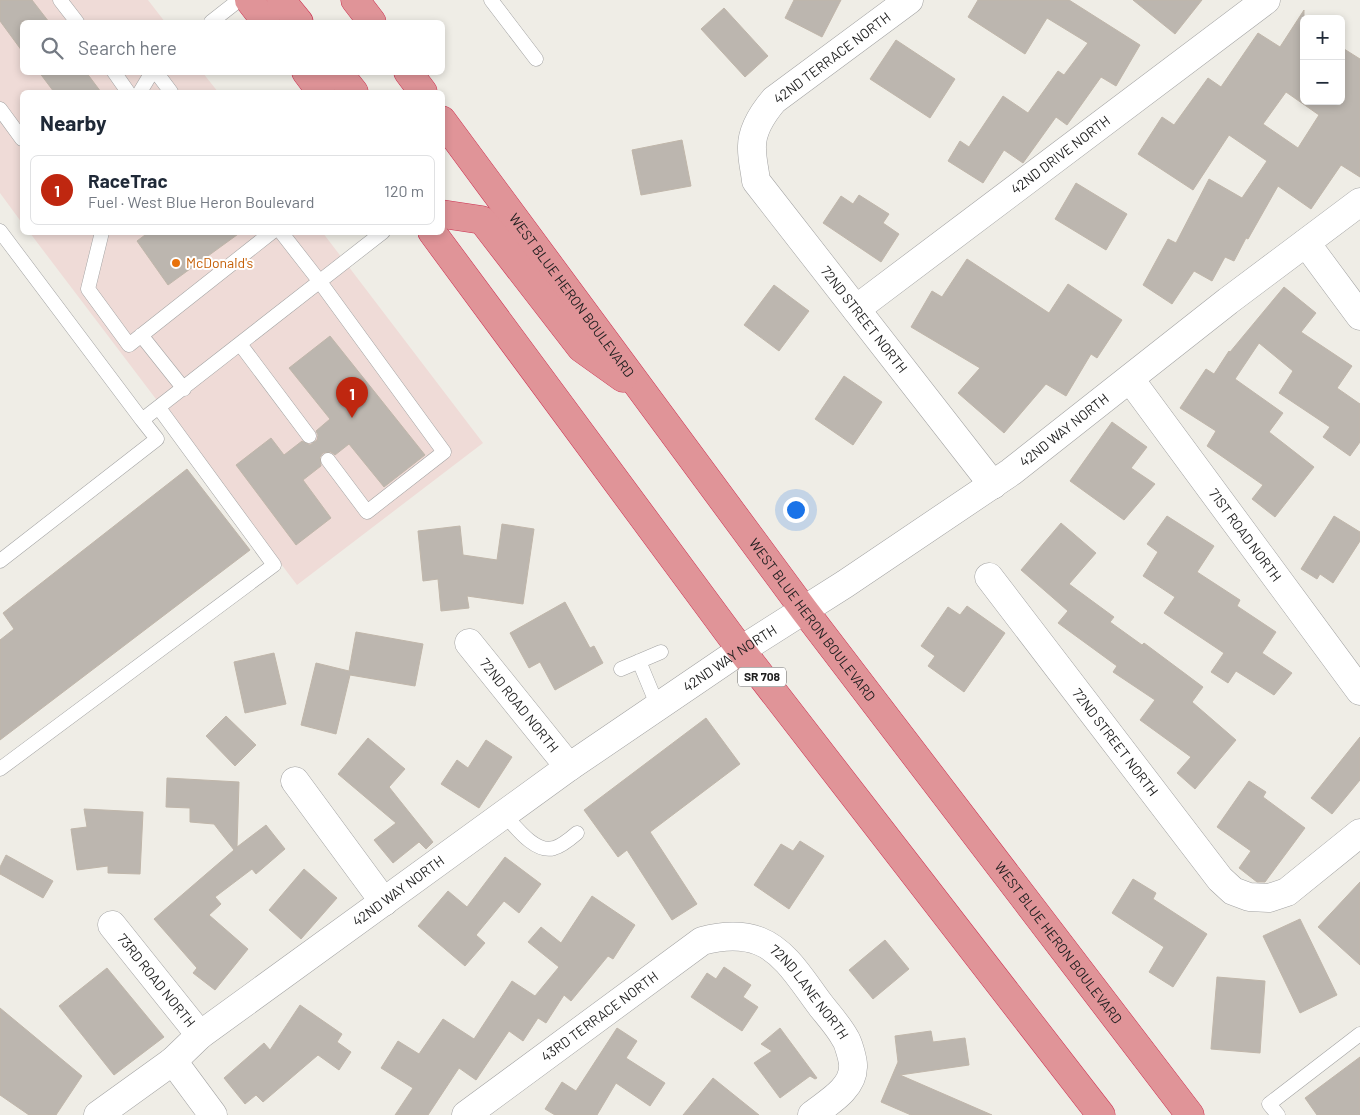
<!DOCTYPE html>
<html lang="en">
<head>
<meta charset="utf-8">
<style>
	body { margin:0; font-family:Barlow,sans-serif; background:#f2f2f3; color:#1f2937 }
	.controls { position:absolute; right:15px; top:15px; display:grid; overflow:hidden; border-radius:8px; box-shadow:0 2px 8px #0003 }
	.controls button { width:45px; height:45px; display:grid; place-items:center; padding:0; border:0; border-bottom:1px solid #e0e1e3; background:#fff; color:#1f2937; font:25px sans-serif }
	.you { position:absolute; left:795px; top:509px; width:18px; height:18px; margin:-12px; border:4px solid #fff; border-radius:50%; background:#1a73e8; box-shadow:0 0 0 8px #1a73e833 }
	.badge { display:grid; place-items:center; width:32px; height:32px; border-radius:50%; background:#bf2710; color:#fff; font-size:16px; font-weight:700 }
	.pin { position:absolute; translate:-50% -41px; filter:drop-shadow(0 1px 2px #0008) }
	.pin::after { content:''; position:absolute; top:26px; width:18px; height:15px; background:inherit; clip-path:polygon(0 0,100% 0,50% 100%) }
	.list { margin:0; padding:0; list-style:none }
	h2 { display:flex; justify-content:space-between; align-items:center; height:65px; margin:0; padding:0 20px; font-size:21px }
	h2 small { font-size:16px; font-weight:400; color:#747a83 }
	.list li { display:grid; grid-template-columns:32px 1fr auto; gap:15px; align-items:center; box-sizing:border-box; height:70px; margin:0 10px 10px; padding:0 10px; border:1px solid #e0e1e3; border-radius:8px }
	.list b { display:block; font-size:19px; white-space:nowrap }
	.list p { margin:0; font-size:16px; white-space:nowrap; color:#747a83 }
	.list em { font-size:16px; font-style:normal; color:#747a83 }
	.icon { flex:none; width:28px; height:28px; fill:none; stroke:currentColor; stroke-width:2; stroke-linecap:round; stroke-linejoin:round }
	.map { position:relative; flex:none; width:1360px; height:1115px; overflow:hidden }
	.search { position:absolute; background:#fff; box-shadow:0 2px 8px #0003; left:20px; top:20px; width:425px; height:55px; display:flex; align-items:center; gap:12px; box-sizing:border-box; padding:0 18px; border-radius:8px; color:#747a83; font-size:19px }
	.panel { position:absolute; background:#fff; box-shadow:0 2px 8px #0003; left:20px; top:90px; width:425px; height:145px; border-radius:8px }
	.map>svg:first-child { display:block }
	.commercial { fill:#efdbd7 }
	.building { fill:#bcb6af; stroke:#c0b6aa; fill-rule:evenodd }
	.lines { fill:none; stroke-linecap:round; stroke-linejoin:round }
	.lane-casing { stroke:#a3a3a3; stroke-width:15 }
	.street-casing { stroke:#a3a3a3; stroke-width:29 }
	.highway-casing { stroke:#cd3353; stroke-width:29 }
	.lane { stroke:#fff; stroke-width:14 }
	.street { stroke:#fff; stroke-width:28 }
	.highway { stroke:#e09498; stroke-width:28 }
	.food-dot { fill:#e8710a; stroke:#fff; stroke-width:2 }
	.labels { text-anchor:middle; stroke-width:4; stroke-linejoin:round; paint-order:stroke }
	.shield { fill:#fff; stroke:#626262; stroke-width:1 }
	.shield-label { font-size:12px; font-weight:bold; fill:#1f1f1f }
	.street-label { font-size:14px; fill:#1f1f1f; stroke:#fff }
	.food-label { font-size:14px; fill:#c56008; stroke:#fff; text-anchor:start }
</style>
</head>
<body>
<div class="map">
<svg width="1360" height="1115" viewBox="0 0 1360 1115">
	<rect width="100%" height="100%" fill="#efede6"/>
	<!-- commercial -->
	<path class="commercial" d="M 0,0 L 148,0 L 165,22 L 22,22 L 22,72 L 203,73 L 218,92 L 22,92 L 22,223 L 0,193 Z
		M 30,233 L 323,233 L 483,443 L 297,585 Z"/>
	<!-- building -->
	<path class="building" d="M 0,0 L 32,0 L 49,22 L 22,22 L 22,51 L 0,21 Z
		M 794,0 L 841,0 L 822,37 L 785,18 Z
		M 978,0 L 1069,0 L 1140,45 L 1116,86 L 1101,77 L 1067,125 L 1056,117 L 1023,163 L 1004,150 L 983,183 L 948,161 L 960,141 L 969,147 L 1003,96 L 1028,113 L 1058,71 L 1064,75 L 1088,43 L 1047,18 L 1025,54 L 968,17 Z
		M 1133,0 L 1202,0 L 1175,34 Z
		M 724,8 L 768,56 L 745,77 L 701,29 Z
		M 1304,10 L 1304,101 L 1341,101 L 1341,47 L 1360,59 L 1360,177 L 1341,165 L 1311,209 L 1278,186 L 1248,239 L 1246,238 L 1234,261 L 1225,257 L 1212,281 L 1194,271 L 1172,304 L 1143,285 L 1168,239 L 1176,243 L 1209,179 L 1242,198 L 1267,161 L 1229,135 L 1193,190 L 1138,154 L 1162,117 L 1174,125 L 1208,78 L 1221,87 L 1258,33 L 1280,47 ZM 1286,92 L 1319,115 L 1298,148 L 1263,124 Z
		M 896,40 L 955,79 L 930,118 L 870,79 Z
		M 39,72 L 86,72 L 101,92 L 54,92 Z
		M 682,140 L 691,186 L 641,195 L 632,150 Z
		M 1076,183 L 1127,214 L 1106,250 L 1055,219 Z
		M 859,195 L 889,214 L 883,223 L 899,234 L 881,262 L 823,223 L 841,196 L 853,204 Z
		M 149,232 L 241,232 L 168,285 L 137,241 Z
		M 967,259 L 1049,313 L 1068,284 L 1122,320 L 1097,358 L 1091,354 L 1066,396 L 1046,384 L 1004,433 L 958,393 L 980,368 L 911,327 L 932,291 L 942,297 Z
		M 774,285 L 809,311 L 779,351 L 744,325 Z
		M 1284,287 L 1316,313 L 1301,332 L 1352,366 L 1337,388 L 1360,404 L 1360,442 L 1350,456 L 1323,437 L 1330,427 L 1279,393 L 1293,371 L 1259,343 L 1235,379 L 1283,413 L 1269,432 L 1314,467 L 1275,517 L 1252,499 L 1263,485 L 1207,446 L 1216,431 L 1180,408 L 1206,369 L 1214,374 L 1229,351 L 1230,352 Z
		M 330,336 L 425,455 L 384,487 L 349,444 L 335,455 L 331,452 L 323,453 L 320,457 L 321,466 L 303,480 L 331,518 L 296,545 L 236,465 L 271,438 L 284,455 L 302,441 L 310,445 L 317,440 L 318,435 L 316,431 L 330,419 L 289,368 Z
		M 844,376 L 882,402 L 853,445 L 815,419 Z
		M 1112,422 L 1147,447 L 1131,468 L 1155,484 L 1124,520 L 1070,481 Z
		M 187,469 L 250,550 L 0,740 L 0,640 L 14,629 L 3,613 Z
		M 1167,516 L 1214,546 L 1197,572 L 1240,600 L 1237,606 L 1276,632 L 1262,653 L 1292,673 L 1274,695 L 1236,671 L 1228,683 L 1211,672 L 1224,653 L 1164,613 L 1175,597 L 1143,576 L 1158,552 L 1147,544 Z
		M 1334,516 L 1360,532 L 1360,541 L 1333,583 L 1320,574 L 1317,579 L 1301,569 Z
		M 1061,523 L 1096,553 L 1069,584 L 1114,617 L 1110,622 L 1142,645 L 1144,643 L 1203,687 L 1192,702 L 1236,740 L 1195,789 L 1177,773 L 1191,757 L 1140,720 L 1155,700 L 1113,672 L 1117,666 L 1058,623 L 1068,611 L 1021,570 Z
		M 502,524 L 534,529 L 523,604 L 467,596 L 469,608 L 441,611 L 438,579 L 423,581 L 418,531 L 460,526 L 463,555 L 497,560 Z
		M 565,602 L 590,648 L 594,646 L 603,663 L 555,690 L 540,662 L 529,668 L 510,633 Z
		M 967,606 L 1005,633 L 964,692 L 928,666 L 935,656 L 921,646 L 948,607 L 960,615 Z
		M 356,632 L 423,644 L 415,686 L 350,675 L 336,734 L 301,725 L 316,663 L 349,671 Z
		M 274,653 L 286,704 L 245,713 L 234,662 Z
		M 226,716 L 256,745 L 235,766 L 206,736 Z
		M 706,718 L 740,764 L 650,832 L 697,904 L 672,920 L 627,850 L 618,857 L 584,810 Z
		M 1360,737 L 1360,780 L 1332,814 L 1311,798 Z
		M 368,738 L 405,769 L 389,787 L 433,842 L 426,849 L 419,842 L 393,863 L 374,840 L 396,823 L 338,774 Z
		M 486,740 L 512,757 L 479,808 L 441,784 L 457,760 L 468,768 Z
		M 167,778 L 239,782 L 237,847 L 266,825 L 285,849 L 256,874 L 252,869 L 215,897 L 221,904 L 209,915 L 248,949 L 215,990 L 193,973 L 197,968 L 154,919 L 234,850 L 214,824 L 190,822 L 190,808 L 166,807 Z
		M 1249,781 L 1266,792 L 1263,797 L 1305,828 L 1265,882 L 1257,882 L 1239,868 L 1251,851 L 1217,827 Z
		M 84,809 L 143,812 L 140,874 L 108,873 L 108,866 L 77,870 L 71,829 L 87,827 Z
		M 800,841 L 824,856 L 789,909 L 754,885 L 781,844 L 793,851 Z
		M 6,855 L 53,881 L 43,898 L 0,874 L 0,867 Z
		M 505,857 L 541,884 L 519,913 L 504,901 L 476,935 L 485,943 L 465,966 L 418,926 L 448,891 L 467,907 Z
		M 304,869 L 337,898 L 301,939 L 269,910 Z
		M 1133,879 L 1156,893 L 1153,899 L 1207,934 L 1173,987 L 1149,972 L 1164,947 L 1112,913 Z
		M 1360,882 L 1360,965 L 1318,927 Z
		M 592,896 L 635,925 L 613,959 L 608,956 L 571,1001 L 564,995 L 546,1023 L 538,1018 L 523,1041 L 509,1031 L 476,1080 L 459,1068 L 428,1115 L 395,1115 L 413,1088 L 381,1068 L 398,1041 L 419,1054 L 443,1019 L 474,1039 L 512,981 L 535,996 L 559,967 L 528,942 L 541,927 L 561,943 Z
		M 1300,919 L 1337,995 L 1300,1013 L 1263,936 Z
		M 885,940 L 909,969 L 873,999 L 849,970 Z
		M 724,967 L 751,985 L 743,997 L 758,1007 L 742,1031 L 691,997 L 707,973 L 716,979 Z
		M 107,968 L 164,1037 L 114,1075 L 59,1006 Z
		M 1217,977 L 1265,981 L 1260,1053 L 1211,1049 Z
		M 300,1005 L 342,1034 L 337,1042 L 351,1052 L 339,1070 L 318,1055 L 263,1102 L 256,1095 L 245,1104 L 224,1078 L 264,1043 L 270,1050 Z
		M 0,1008 L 82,1076 L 56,1115 L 29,1115 L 0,1095 Z
		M 617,1028 L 637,1041 L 626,1058 L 665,1083 L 650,1106 L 616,1083 L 597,1115 L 555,1115 L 545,1109 L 562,1082 L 576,1091 Z
		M 780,1028 L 817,1078 L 815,1079 L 810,1076 L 780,1098 L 754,1063 L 772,1051 L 761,1044 Z
		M 931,1031 L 933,1042 L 965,1038 L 969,1065 L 900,1075 L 992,1115 L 911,1115 L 881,1102 L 898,1062 L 895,1036 Z
		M 1360,1057 L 1360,1115 L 1317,1115 L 1305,1098 Z
		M 713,1078 L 759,1115 L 683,1115 Z"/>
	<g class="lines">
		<defs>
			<path id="lane" d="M 60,0 L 77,22
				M 491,0 L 536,59
				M 211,22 L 239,0
				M 114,72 L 128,92
				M 156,72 L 171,92
				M 140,92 L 152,72
				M 0,109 L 22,139
				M 0,231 L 142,420 L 383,232
				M 102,232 L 88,289 L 129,345 L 272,232
				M 281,232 L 320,282 L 444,452 L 367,512 L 328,460
				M 141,335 L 184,389
				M 240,344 L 309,436
				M 0,561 L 157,439 L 142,420
				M 639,661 L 658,707
				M 621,669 L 661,652
				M 0,769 L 274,565 L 159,408
				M 504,814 C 515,826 535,854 554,848 C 562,846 570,839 577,833
				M 1278,1115 L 1269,1104 L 1360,1034"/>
			<g id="street">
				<path id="s1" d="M 909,0 L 774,100 C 763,113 751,131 752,149 C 752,160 755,171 756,181 L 993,485"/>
				<path d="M 1306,243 L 1360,316"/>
				<path id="s2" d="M 856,309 L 1266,0"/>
				<path id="s3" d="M 1130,379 L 1360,691"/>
				<path id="s4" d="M 989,577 L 1220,879 L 1233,891 L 1249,897 L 1269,898 L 1287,892 L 1360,833"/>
				<path id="s5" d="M 469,643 L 569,767"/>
				<path d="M 295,781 L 384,902"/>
				<path id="s6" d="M 112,925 L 200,1035"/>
				<path d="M 173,1061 L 213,1115"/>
				<path id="s7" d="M 98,1115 L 173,1061 L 200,1035 L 569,767 L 741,650 L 845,584 L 1011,472 L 1228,301 L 1360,202"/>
				<path id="s8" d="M 466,1115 L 702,941 C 721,936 740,934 759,941 C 787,952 804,984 822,1007 C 830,1017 839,1027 845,1038 C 848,1042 854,1062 853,1067 C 853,1089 827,1103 812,1115"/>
			</g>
			<g id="highway">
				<path d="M 249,0 L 266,22"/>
				<path d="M 281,0 L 299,22"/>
				<path d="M 355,0 L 372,22"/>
				<path d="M 306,72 L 321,92"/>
				<path d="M 338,72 L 354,92"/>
				<path d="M 408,72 L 423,92"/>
				<path id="s9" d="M 442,120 L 804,610 L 1190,1115"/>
				<path d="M 442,214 L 482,220 L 581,348 L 623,378"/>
				<path d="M 432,232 L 741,650 L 1101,1115"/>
			</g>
		</defs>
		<!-- lane casing -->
		<use href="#lane" class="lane-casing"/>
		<!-- street casing -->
		<use href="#street" class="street-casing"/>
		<!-- highway casing -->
		<use href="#highway" class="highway-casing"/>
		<!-- lane -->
		<use href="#lane" class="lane"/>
		<!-- street -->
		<use href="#street" class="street"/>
		<!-- highway -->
		<use href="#highway" class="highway"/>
	</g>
	<!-- markers -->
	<circle class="food-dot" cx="176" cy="263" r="5"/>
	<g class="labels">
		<!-- shield labels -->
		<rect class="shield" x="738" y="667.5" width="48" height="19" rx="4"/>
		<g class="shield-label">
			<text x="762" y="681">SR 708</text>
		</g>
		<!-- street labels -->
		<g class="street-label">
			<text transform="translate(832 58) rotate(-37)" y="5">42ND TERRACE NORTH</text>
			<text dy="5" stroke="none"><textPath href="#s2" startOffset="256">42ND DRIVE NORTH</textPath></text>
			<text dy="5" stroke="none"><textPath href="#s9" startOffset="218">WEST BLUE HERON BOULEVARD</textPath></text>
			<text dy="5" stroke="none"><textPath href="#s1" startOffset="431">72ND STREET NORTH</textPath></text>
			<text dy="5" stroke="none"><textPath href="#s7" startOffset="1185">42ND WAY NORTH</textPath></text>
			<text dy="5" stroke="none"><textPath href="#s3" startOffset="194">71ST ROAD NORTH</textPath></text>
			<text dy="5" stroke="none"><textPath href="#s9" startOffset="622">WEST BLUE HERON BOULEVARD</textPath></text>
			<text dy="5" stroke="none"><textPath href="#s7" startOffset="780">42ND WAY NORTH</textPath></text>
			<text dy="5" stroke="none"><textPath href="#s5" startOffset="80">72ND ROAD NORTH</textPath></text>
			<text dy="5" stroke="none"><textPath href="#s4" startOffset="208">72ND STREET NORTH</textPath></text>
			<text dy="5" stroke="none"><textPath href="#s7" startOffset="375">42ND WAY NORTH</textPath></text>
			<text dy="5" stroke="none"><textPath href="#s9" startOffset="1028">WEST BLUE HERON BOULEVARD</textPath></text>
			<text dy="5" stroke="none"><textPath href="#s6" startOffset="71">73RD ROAD NORTH</textPath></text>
			<text dy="5" stroke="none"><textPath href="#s8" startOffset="424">72ND LANE NORTH</textPath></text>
			<text dy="5" stroke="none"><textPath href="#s8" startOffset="166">43RD TERRACE NORTH</textPath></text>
		</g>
		<!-- food labels -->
		<g class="food-label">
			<text x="186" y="268">McDonald's</text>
		</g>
	</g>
</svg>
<div class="controls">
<button>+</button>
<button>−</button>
</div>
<div class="you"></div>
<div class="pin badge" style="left:352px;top:418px">1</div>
<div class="search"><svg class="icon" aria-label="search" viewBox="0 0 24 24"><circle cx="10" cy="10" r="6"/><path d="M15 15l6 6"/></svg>Search here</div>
<section class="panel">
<h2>Nearby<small></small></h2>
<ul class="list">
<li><span class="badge">1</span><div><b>RaceTrac</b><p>Fuel · West Blue Heron Boulevard</p></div><em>120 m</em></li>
</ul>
</section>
</div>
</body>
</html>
